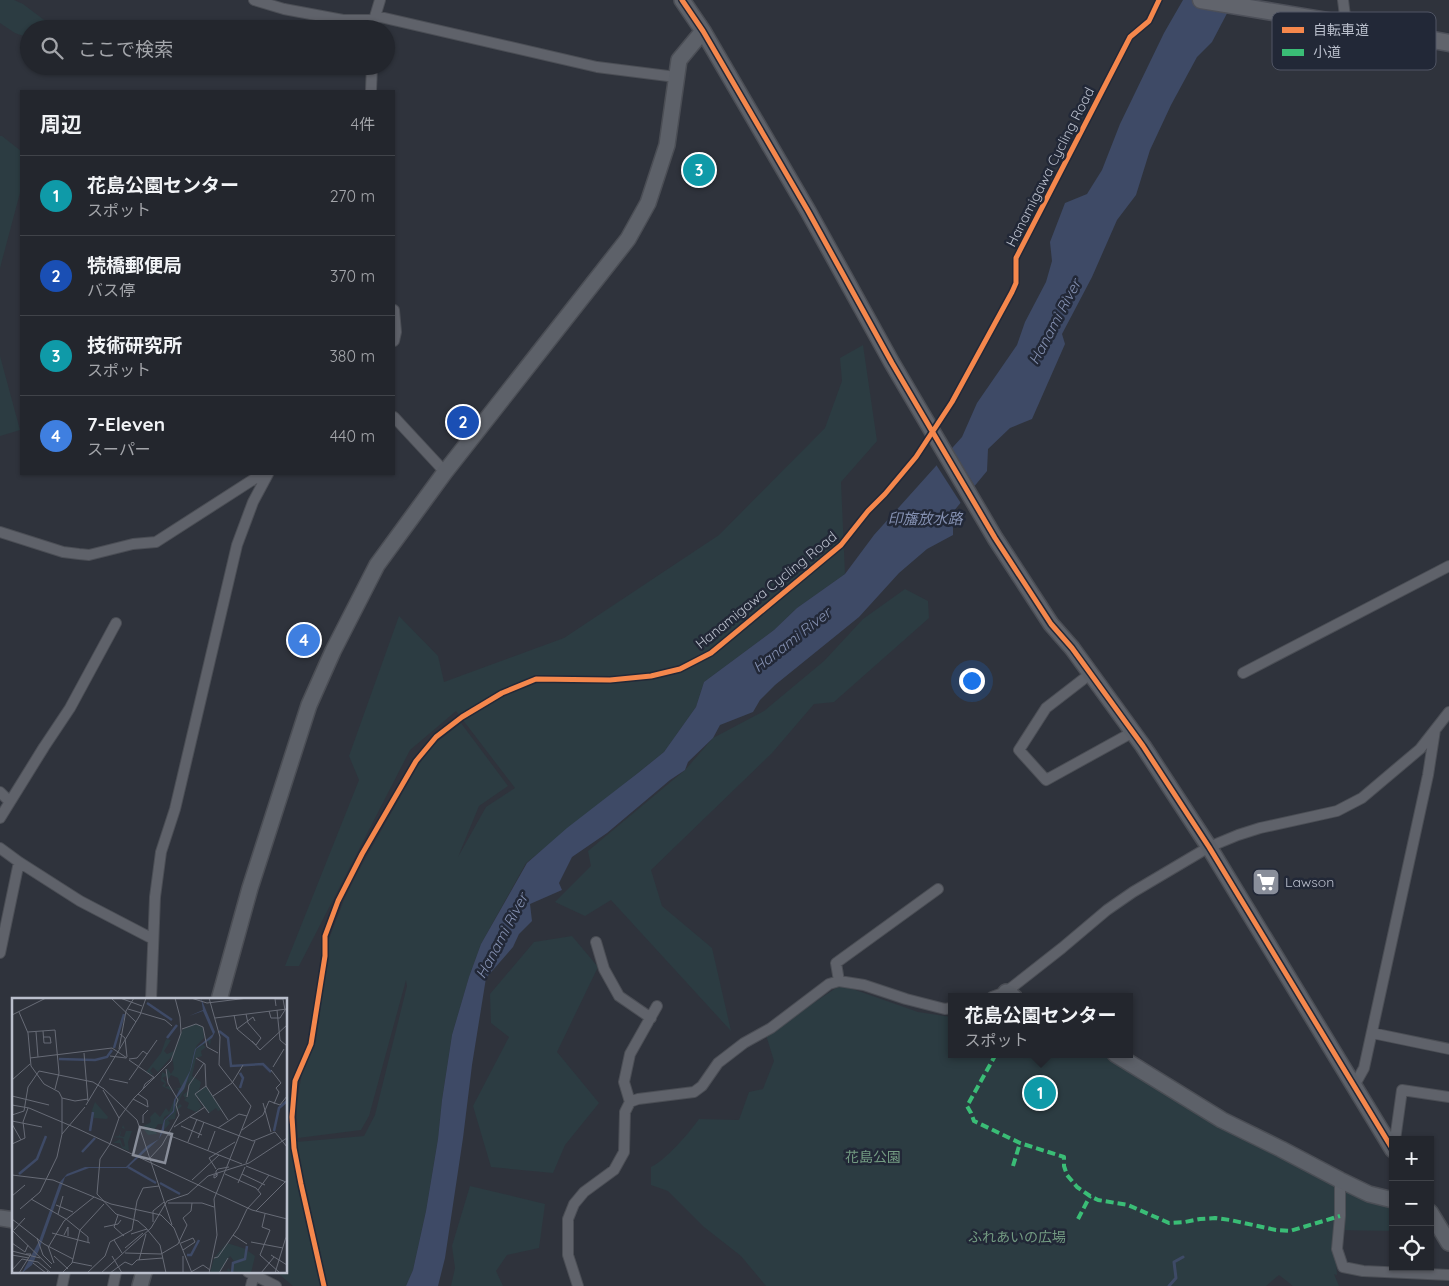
<!DOCTYPE html>
<html lang="ja">
<head>
<meta charset="utf-8">
<style>
	body { margin:0; font-family:Quicksand,"Noto Sans JP",sans-serif; background:#2f3239; color:#f1f3f6 }
	.controls { position:absolute; right:15px; bottom:15px; display:grid; overflow:hidden; border-radius:0px; box-shadow:0 1px 4px #0004 }
	.controls button { width:45px; height:45px; display:grid; place-items:center; padding:0; border:0; border-bottom:1px solid #404349; background:#23262d; color:#f1f3f6; font:25px sans-serif }
	.you { position:absolute; left:971px; top:680px; width:18px; height:18px; margin:-12px; border:4px solid #fff; border-radius:50%; background:#1a73e8; box-shadow:0 0 0 8px #1a73e833 }
	.badge { display:grid; place-items:center; width:32px; height:32px; border-radius:50%; background:#db2777; color:#fff; font-size:16px; font-weight:700 }
	.pin { position:absolute; translate:-50% -50%; border:2px solid #fff; box-shadow:0 1px 5px #0006 }
	.popup { position:absolute; left:948px; top:993px; width:185px; height:65px; box-sizing:border-box; display:grid; place-content:center; border-radius:0px; background:#23262d; filter:drop-shadow(0 1px 4px #0005); font-size:16px; white-space:nowrap; color:#a3a5aa }
	.popup b { font-size:19px; color:#f1f3f6 }
	.popup::after { content:''; position:absolute; left:50%; top:100%; margin-left:-10px; border:10px solid transparent; border-top-color:#23262d }
	.list { margin:0; padding:0; list-style:none }
	h2 { display:flex; justify-content:space-between; align-items:center; height:65px; margin:0; padding:0 20px; font-size:21px }
	h2 small { font-size:16px; font-weight:400; color:#a3a5aa }
	.list li { display:grid; grid-template-columns:32px 1fr auto; gap:15px; align-items:center; box-sizing:border-box; height:80px; padding:0 20px; border-top:1px solid #404349 }
	.list b { display:block; font-size:19px; white-space:nowrap }
	.list p { margin:0; font-size:16px; white-space:nowrap; color:#a3a5aa }
	.list em { font-size:16px; font-style:normal; color:#a3a5aa }
	.icon { flex:none; width:28px; height:28px; fill:none; stroke:currentColor; stroke-width:2; stroke-linecap:round; stroke-linejoin:round }
	.map { position:relative; flex:none; width:1449px; height:1286px; overflow:hidden }
	.search { position:absolute; background:#23262d; box-shadow:0 1px 4px #0004; left:20px; top:20px; width:375px; height:55px; display:flex; align-items:center; gap:12px; box-sizing:border-box; padding:0 18px; border-radius:28px; color:#a3a5aa; font-size:19px }
	.panel { position:absolute; background:#23262d; box-shadow:0 1px 4px #0004; left:20px; top:90px; width:375px; height:385px; border-radius:0px }
	.map>svg:first-child { display:block }
	.green { fill:#2c3c42 }
	.water { fill:#3e4a66 }
	.pier { fill:#2f333c }
	.lines { fill:none; stroke-linecap:round; stroke-linejoin:round }
	.stream { stroke:#3e4a66; stroke-width:3 }
	.street-casing { stroke:#4b4e55; stroke-width:12 }
	.secondary-casing { stroke:#4b4e55; stroke-width:18 }
	.primary-casing { stroke:#4d5059; stroke-width:19 }
	.street { stroke:#5f626a; stroke-width:10 }
	.secondary { stroke:#5d6169; stroke-width:15 }
	.primary { stroke:#61646c; stroke-width:16 }
	.quiet { stroke:#3abd76; stroke-width:4; stroke-dasharray:8 4; stroke-linecap:butt }
	.cycleway-casing { stroke:#222837; stroke-width:8 }
	.cycleway { stroke:#f5874c; stroke-width:5 }
	.labels { text-anchor:middle; stroke-width:5; stroke-linejoin:round; paint-order:stroke }
	.street-label { font-size:14px; fill:#babfcc; stroke:#222837 }
	.poi-label { font-size:14px; fill:#babfcc; stroke:#222837; text-anchor:start }
	.park-label { font-size:14px; fill:#739b82; stroke:#222837 }
	.water-label { font-size:15px; font-style:italic; fill:#8490b1; stroke:#222837 }
	.inset-river { fill:none; stroke:#3e4a66; stroke-width:2.5 }
	.inset-road { fill:none; stroke:#676b76; stroke-width:1 }
	.view { fill:#898e9a; fill-opacity:0.15; stroke:#898e9a; stroke-width:2.5 }
	.inset-edge { fill:none; stroke:#babfcc; stroke-width:2.5 }
	.key { fill:#222837; stroke:#505564; stroke-width:1 }
	.key-label { font-size:14px; fill:#babfcc }
</style>
</head>
<body>
<div class="map">
<svg width="1449" height="1286" viewBox="0 0 1449 1286">
	<rect width="100%" height="100%" fill="#2f333c"/>
	<!-- green -->
	<path class="green" d="M 0,0 L 14,0 L 23,4 L 56,29 L 29,29 L 29,38 L 15,33 L 0,23 Z
		M 0,136 L 2,136 L 21,151 L 21,189 L 0,268 Z
		M 863,345 L 877,441 L 841,482 L 845,574 L 797,608 L 774,630 L 704,682 L 696,707 L 664,752 L 526,863 L 481,944 L 469,977 L 452,1035 L 442,1100 L 438,1139 L 426,1211 L 413,1270 L 406,1286 L 293,1286 L 280,1275 L 280,1272 L 286,1272 L 286,1081 L 296,1142 L 364,1136 L 375,1115 L 407,986 L 406,980 L 369,1116 L 361,1130 L 298,1138 L 296,1107 L 302,1073 L 316,1041 L 329,939 L 344,900 L 359,870 L 417,767 L 433,745 L 461,723 L 508,786 L 479,806 L 458,857 L 486,807 L 515,788 L 456,711 L 410,750 L 299,966 L 285,966 L 359,780 L 349,756 L 399,616 L 438,656 L 444,682 L 564,638 L 719,535 L 825,428 L 842,381 L 840,358 Z
		M 0,356 L 20,430 L 0,436 Z
		M 905,589 L 928,601 L 929,618 L 834,702 L 814,704 L 772,753 L 651,870 L 662,906 L 712,948 L 731,1031 L 611,900 L 585,916 L 555,902 L 591,866 L 588,851 L 685,770 L 713,738 L 764,711 L 824,661 L 863,619 Z
		M 572,936 L 598,967 L 557,1052 L 599,1103 L 565,1145 L 553,1173 L 491,1167 L 473,1106 L 509,1037 L 491,1023 L 490,994 L 534,942 Z
		M 844,986 L 918,1012 L 951,1017 L 951,1054 L 1100,1054 L 1325,1180 L 1393,1210 L 1393,1231 L 1334,1230 L 1337,1275 L 1334,1274 L 1339,1286 L 1293,1286 L 1279,1275 L 1266,1286 L 766,1286 L 741,1256 L 704,1227 L 668,1191 L 651,1185 L 651,1167 C 666,1160 689,1133 699,1119 L 739,1120 L 749,1092 L 763,1089 L 774,1061 L 766,1035 L 836,988 Z
		M 470,1186 L 545,1204 L 539,1248 L 507,1255 L 496,1271 L 503,1286 L 451,1286 L 455,1268 L 452,1246 Z"/>
	<!-- water -->
	<path class="water" d="M 1183,0 L 1234,0 L 1212,42 L 1197,57 L 1171,105 L 1150,150 L 1136,195 L 1117,220 L 1092,277 L 1062,334 L 1065,344 L 1032,419 L 1010,428 L 988,449 L 987,471 L 953,512 L 953,535 L 927,549 L 899,573 L 859,617 L 775,685 L 760,700 L 753,712 L 720,725 L 713,738 L 688,762 L 685,770 L 670,780 L 607,833 L 572,857 L 559,883 L 562,890 L 530,904 L 532,921 L 519,934 L 513,947 L 486,978 L 472,1065 L 463,1138 L 445,1258 L 438,1286 L 406,1286 L 413,1270 L 426,1211 L 438,1139 L 442,1100 L 452,1035 L 469,977 L 481,944 L 527,863 L 567,828 L 638,773 L 664,752 L 696,707 L 704,682 L 774,630 L 797,608 L 845,574 L 874,535 L 962,437 L 977,403 L 1017,345 L 1025,322 L 1046,282 L 1052,261 L 1050,242 L 1065,203 L 1087,194 L 1102,170 L 1120,124 L 1164,33 Z"/>
	<!-- pier -->
	<path class="pier" d="M 950,446 L 976,488 L 962,505 L 935,463 Z"/>
	<g class="lines">
		<!-- stream -->
		<path class="stream" d="M 1169,1286 L 1176,1278 L 1174,1262 L 1183,1257"/>
		<defs>
			<path id="street" d="M 254,0 L 284,9 L 343,20 L 374,20
				M 1343,0 L 1346,24
				M 376,16 L 597,67 L 676,77
				M 374,29 L 374,20 L 380,0
				M 371,91 L 372,66
				M 394,310 L 396,332 L 394,341
				M 394,417 L 445,472
				M 0,532 L 63,552 L 79,554 L 89,555 L 133,544 L 156,542 L 254,479 L 268,474
				M 1243,673 L 1449,566
				M 1090,674 L 1046,708 L 1019,750 L 1046,780 L 1133,732
				M 0,792 L 10,802
				M 0,818 L 44,747 L 70,708 L 116,623
				M 0,848 L 19,862 L 80,901 L 153,939
				M 596,942 L 604,969 L 619,996 L 651,1018
				M 0,953 L 19,862
				M 839,981 L 836,963 L 938,889
				M 992,997 L 1006,992 L 1062,948 L 1107,910 L 1133,892 L 1209,847 L 1238,835 L 1260,828 L 1337,811 L 1362,798 L 1420,749 L 1449,712
				M 151,1000 L 155,897 L 161,852 L 175,809 L 237,545 L 253,502 L 268,474
				M 1372,1033 L 1449,1049
				M 1354,1086 L 1364,1068 L 1428,775 L 1435,730
				M 630,1102 L 624,1082 L 630,1054 L 657,1006
				M 1395,1140 L 1402,1090 L 1449,1097
				M 1340,1180 L 1340,1216 L 1337,1249 L 1343,1267 L 1363,1271 L 1449,1275
				M 248,1272 L 276,1286
				M 62,1286 L 65,1272
				M 113,1286 L 116,1272
				M 251,1286 L 254,1274
				M 578,1286 L 568,1255 L 568,1219 L 574,1204 L 584,1192 L 614,1170 L 624,1152 L 625,1112 L 630,1102 L 638,1099 L 694,1092 L 702,1086 L 718,1063 L 744,1043 L 771,1028 L 829,984 L 839,981 L 864,985 L 906,999 L 945,1009 L 951,1008"/>
			<path id="secondary" d="M 682,0 L 703,31 L 808,211 L 892,363 L 995,538 L 1051,624 L 1072,648 L 1143,746 L 1209,847 L 1393,1150
				M 1006,992 L 1014,997
				M 219,1000 L 250,888 L 309,705 L 333,651 L 377,565 L 445,472 L 628,239 L 648,203 L 667,145 L 679,60 L 703,31
				M 1115,1054 L 1222,1120 L 1281,1149 L 1340,1180 L 1369,1194 L 1393,1200
				M 1430,1212 L 1449,1243
				M 0,1218 L 14,1220
				M 140,1286 L 144,1272"/>
			<path id="primary" d="M 1201,0 L 1346,24 L 1449,43"/>
		</defs>
		<!-- street casing -->
		<use href="#street" class="street-casing"/>
		<!-- secondary casing -->
		<use href="#secondary" class="secondary-casing"/>
		<!-- primary casing -->
		<use href="#primary" class="primary-casing"/>
		<!-- street -->
		<use href="#street" class="street"/>
		<!-- secondary -->
		<use href="#secondary" class="secondary"/>
		<!-- primary -->
		<use href="#primary" class="primary"/>
		<!-- quiet -->
		<path class="quiet" d="M 996,1054 L 967,1106 L 971,1113 L 974,1121 L 1020,1143 L 1064,1157 L 1064,1166 L 1067,1175 L 1077,1187 L 1090,1196 L 1098,1200 L 1128,1205 L 1169,1223 L 1185,1222 L 1200,1219 L 1215,1218 L 1230,1220 L 1276,1230 L 1290,1231 L 1340,1216
			M 1013,1166 L 1020,1143
			M 1078,1219 L 1090,1196"/>
		<defs>
			<path id="cycleway" d="M 682,0 L 703,31 L 808,211 L 892,363 L 995,538 L 1051,624 L 1072,648 L 1143,746 L 1209,847 L 1393,1150
				M 324,1286 L 301,1184 L 294,1148 L 292,1117 L 295,1081 L 311,1044 L 325,956 L 325,936 L 338,901 L 362,854 L 416,761 L 436,737 L 462,717 L 502,693 L 536,679 L 610,680 L 651,676 L 680,669 L 711,653 L 841,545 L 868,511 L 885,494 L 916,457 L 952,402 L 1012,292 L 1016,283 L 1016,258 L 1130,37 L 1149,21 L 1159,0"/>
		</defs>
		<!-- cycleway casing -->
		<use href="#cycleway" class="cycleway-casing"/>
		<!-- cycleway -->
		<use href="#cycleway" class="cycleway"/>
	</g>
	<!-- icons -->
	<defs>
		<symbol id="supermarket-square" viewBox="-11 -11 22 22"><rect x="-9" y="-9" width="18" height="18" rx="4" fill="#898e9a" stroke="#222837"/><path d="M-6-5.5h2.5l.6 2H6L4.5 2H-2.5L-4.4-4H-6ZM-1.5 3.2a1.3 1.3 0 1 0 .1 0ZM3 3.2a1.3 1.3 0 1 0 .1 0Z" fill="#fff"/></symbol>
	</defs>
	<g fill-rule="evenodd">
		<use href="#supermarket-square" x="1250" y="866" width="32" height="32"/>
	</g>
	<g class="labels">
		<!-- street labels -->
		<g class="street-label">
			<text transform="translate(1050 167) rotate(-63)" y="5">Hanamigawa Cycling Road</text>
			<text transform="translate(766 590) rotate(-39)" y="5">Hanamigawa Cycling Road</text>
		</g>
		<!-- poi labels -->
		<g class="poi-label">
			<text x="1285" y="887">Lawson</text>
		</g>
		<!-- park labels -->
		<g class="park-label">
			<text x="873" y="1162">花島公園</text>
			<text x="1017" y="1242">ふれあいの広場</text>
		</g>
		<!-- water labels -->
		<g class="water-label">
			<text transform="translate(1055 322) rotate(-62)" y="5">Hanami River</text>
			<text x="925" y="524">印旛放水路</text>
			<text transform="translate(792 640) rotate(-38)" y="5">Hanami River</text>
			<text transform="translate(502 936) rotate(-62)" y="5">Hanami River</text>
		</g>
	</g>
	<!-- overview -->
	<g transform="translate(12 998)">
		<rect width="275" height="275" fill="#2f333c"/>
		<path d="M 184,26 L 191,29 L 192,40 L 185,47 L 181,56 L 186,48 L 196,42 L 199,41 L 198,48 L 196,43 L 191,47 L 194,49 L 189,53 L 190,58 L 184,60 L 180,78 L 189,84 L 187,93 L 194,88 L 210,111 L 206,113 L 204,110 L 197,115 L 184,99 L 190,109 L 184,114 L 175,110 L 177,105 L 172,102 L 178,96 L 173,100 L 171,97 L 176,93 L 177,82 L 166,105 L 165,109 L 168,106 L 170,108 L 164,113 L 163,121 L 156,122 L 158,125 L 152,132 L 153,122 L 162,114 L 163,105 L 171,92 L 174,82 L 167,96 L 166,91 L 161,92 L 169,89 L 166,80 L 159,77 L 156,82 L 154,78 L 150,80 L 154,84 L 153,89 L 157,88 L 160,93 L 150,88 L 153,85 L 149,83 L 150,74 L 154,76 L 155,70 L 159,76 L 162,71 L 160,58 L 146,74 L 141,69 L 138,73 L 142,77 L 134,74 L 149,55 L 154,41 L 159,42 L 152,53 L 155,56 L 162,53 L 171,31 ZM 163,100 L 161,114 L 152,119 L 150,131 L 150,126 L 146,126 L 143,131 L 145,136 L 136,137 L 130,129 L 139,124 L 138,119 L 143,114 L 148,119 L 154,110 L 157,114 ZM 83,104 L 96,119 L 95,121 L 82,120 L 80,112 ZM 111,127 L 113,131 L 110,130 L 108,138 L 112,139 L 114,133 L 120,133 L 116,144 L 117,153 L 110,150 L 108,145 L 101,145 L 108,141 L 111,149 L 113,148 L 111,140 L 101,139 L 107,138 ZM 215,245 L 234,251 L 232,262 L 236,253 L 243,258 L 239,275 L 215,273 L 216,270 L 219,273 L 222,263 L 218,258 L 207,275 L 198,275 L 202,260 Z" fill="#2c3c42"/>
		<path d="M 189,0 L 203,34 L 200,40 L 184,51 L 179,71 L 172,91 L 164,101 L 162,114 L 153,122 L 152,132 L 147,141 L 115,170 L 77,170 L 53,179 L 27,252 L 20,267 L 10,275 L 27,243 L 48,184 L 55,176 L 73,169 L 114,169 L 135,148 L 147,141 L 152,122 L 161,113 L 162,102 L 178,73 L 183,51 L 201,36 L 191,13 L 177,18 L 191,12 Z" fill="#3e4a66"/>
		<path class="inset-river" d="M 135,5 L 160,22M 207,33 L 216,40 L 219,68 L 251,66 L 259,74M 155,40 L 165,27M 102,50 L 112,16M 47,61 L 83,62 L 95,59 L 100,52M 228,90 L 231,80 L 228,75M 78,133 L 81,114M 262,133 L 267,110 L 275,103M 70,154 L 83,140M 116,169 L 144,185M 7,176 L 25,161 L 34,138M 148,185 L 168,196M 175,257 L 179,257 L 187,242M 220,275 L 221,265 L 233,261 L 235,248"/>
		<path class="inset-road" d="M 99,0 L 124,24M 108,0 L 130,8M 163,0 L 168,19M 179,0 L 195,5 L 236,0M 197,0 L 208,39 L 207,67 L 239,108 L 202,201 L 205,237 L 197,275M 116,11 L 153,22 L 160,28M 265,12 L 268,42 L 275,48M 257,13 L 259,20 L 268,20 L 273,12 L 271,1 L 263,1 L 264,8M 7,14 L 16,35 L 19,68 L 32,86 L 47,94 L 50,100 L 50,136 L 45,159 L 28,194 L 8,211M 0,17 L 34,0M 222,17 L 225,31 L 244,47 L 249,40 L 236,25 L 234,16M 203,20 L 275,11M 170,31 L 184,26 L 191,29 L 195,49 L 206,55M 225,31 L 241,19 L 243,23M 31,33 L 32,45 L 39,45 L 38,39 L 32,39M 16,34 L 43,32 L 47,75 L 43,91M 24,34 L 26,59M 108,36 L 113,40 L 115,59M 240,43 L 248,52 L 275,27M 107,51 L 114,13 L 122,0M 72,55 L 76,103M 98,58 L 114,60M 18,60 L 100,50 L 115,60M 184,60 L 193,66 L 194,88 L 216,122M 117,61 L 125,60 L 131,53 L 135,56M 117,62 L 143,80M 261,69 L 272,51M 259,72 L 269,85 L 264,90 L 267,94 L 262,106M 97,81 L 116,85M 0,82 L 18,66M 117,82 L 145,42M 194,88 L 183,96 L 197,115M 91,90 L 125,122 L 160,227M 131,91 L 133,86 L 142,79M 91,92 L 107,120M 0,98 L 37,107M 201,98 L 220,85 L 231,67M 175,99 L 177,87 L 192,65M 50,100 L 63,103 L 76,101M 121,101 L 136,109 L 135,102 L 126,96M 251,105 L 259,134M 0,107 L 17,110 L 64,130 L 240,212 L 275,221M 74,107 L 128,17 L 134,0M 0,117 L 12,113 L 16,89 L 27,73 L 81,84 L 92,91M 178,119 L 241,143 L 263,134 L 275,149M 0,123 L 30,129M 131,125 L 131,117 L 136,112M 0,126 L 9,142M 169,128 L 190,137M 162,129 L 193,109M 206,130 L 227,116 L 235,118M 230,132 L 251,117 L 257,103 L 268,107 L 275,98M 50,136 L 73,109M 156,137 L 230,166M 186,140 L 192,124M 176,144 L 185,121M 0,146 L 13,140 L 11,124 L 16,110M 98,146 L 107,120 L 122,100 L 159,63 L 169,35 L 168,19M 98,146 L 88,161 L 85,196 L 104,216 L 126,223 L 134,230 L 148,247 L 154,275M 196,152 L 203,133M 138,160 L 150,147 L 167,117 L 164,107 L 166,102 L 156,85 L 154,71M 234,165 L 243,143M 234,168 L 274,184M 204,171 L 197,160 L 223,144M 206,176 L 205,176 L 204,177 L 202,177 L 202,180 L 204,179 L 205,178 L 205,177 L 204,175 L 204,173 L 206,171 L 217,169M 230,176 L 253,187M 0,177 L 41,182 L 99,206 L 149,217 L 162,230 L 180,275M 180,182 L 207,157M 226,185 L 233,169M 246,192 L 257,177M 0,198 L 13,187M 19,201 L 54,221 L 76,239 L 76,244M 156,205 L 190,205 L 202,209M 44,207 L 61,214M 244,213 L 273,184M 46,216 L 51,198M 253,216 L 250,229 L 258,232 L 248,257 L 268,275M 106,217 L 102,229 L 112,238M 0,221 L 32,246 L 61,261M 141,224 L 141,213 L 152,204M 92,229 L 106,226 L 109,222M 0,232 L 39,270M 2,232 L 13,220M 40,235 L 78,245M 119,236 L 135,231M 52,237 L 56,229 L 56,238M 221,237 L 235,246M 25,240 L 31,257 L 40,266M 102,242 L 110,255M 239,244 L 271,250M 0,245 L 13,254 L 16,247M 169,245 L 181,240 L 183,244 L 171,252M 36,248 L 42,265M 37,248 L 52,223 L 82,199M 113,250 L 131,235M 0,253 L 28,260M 113,255 L 149,256 L 166,246 L 175,227 L 171,220 L 179,213 L 180,205M 0,257 L 17,260M 259,257 L 275,267M 42,258 L 56,271M 100,258 L 110,275M 171,258 L 171,275M 202,260 L 206,259 L 226,230 L 235,211 L 249,196 L 244,190 L 213,176M 127,262 L 134,236M 60,264 L 80,268M 21,265 L 34,275 L 36,273M 0,272 L 10,261 L 26,264 L 39,275M 179,274 L 191,267 L 198,272M 7,275 L 19,256 L 14,256M 50,275 L 60,265 L 68,232 L 92,206M 75,275 L 93,258 L 98,244 L 120,232 L 125,203 L 131,190 L 147,188M 89,275 L 139,230 L 155,203 L 176,196 L 196,178 L 237,165 L 275,140M 98,275 L 113,264 L 120,267 L 125,262 L 151,260M 207,275 L 216,260M 249,275 L 262,259M 263,275 L 274,239 L 275,157"/>
		<path class="view" d="M 128,129 L 160,136 L 153,165 L 121,157 Z"/>
		<rect width="275" height="275" class="inset-edge"/>
	</g>
	<!-- legend -->
	<rect x="1272" y="12" width="164" height="58" rx="8" class="key"/>
	<rect x="1282" y="27" width="22" height="6" fill="#f5874c"/>
	<rect x="1282" y="49" width="22" height="7" fill="#3abd76"/>
	<g class="key-label">
		<text x="1313" y="35">自転車道</text>
		<text x="1313" y="57">小道</text>
	</g>
</svg>
<div class="controls">
<button>+</button>
<button>−</button>
<button><svg class="icon" aria-label="locate" viewBox="0 0 24 24"><circle cx="12" cy="12" r="6"/><path d="M12 2v4M12 18v4M2 12h4M18 12h4"/></svg></button>
</div>
<div class="you"></div>
<div class="pin badge" style="left:1040px;top:1093px;background:#0f9aa8">1</div>
<div class="popup"><b>花島公園センター</b>スポット</div>
<div class="pin badge" style="left:463px;top:422px;background:#1a4fb4">2</div>
<div class="pin badge" style="left:699px;top:170px;background:#0f9aa8">3</div>
<div class="pin badge" style="left:304px;top:640px;background:#3f7fe0">4</div>
<div class="search"><svg class="icon" aria-label="search" viewBox="0 0 24 24"><circle cx="10" cy="10" r="6"/><path d="M15 15l6 6"/></svg>ここで検索</div>
<section class="panel">
<h2>周辺<small>4件</small></h2>
<ul class="list">
<li><span class="badge" style="background:#0f9aa8">1</span><div><b>花島公園センター</b><p>スポット</p></div><em>270 m</em></li>
<li><span class="badge" style="background:#1a4fb4">2</span><div><b>㸿橋郵便局</b><p>バス停</p></div><em>370 m</em></li>
<li><span class="badge" style="background:#0f9aa8">3</span><div><b>技術研究所</b><p>スポット</p></div><em>380 m</em></li>
<li><span class="badge" style="background:#3f7fe0">4</span><div><b>7-Eleven</b><p>スーパー</p></div><em>440 m</em></li>
</ul>
</section>
</div>
</body>
</html>
